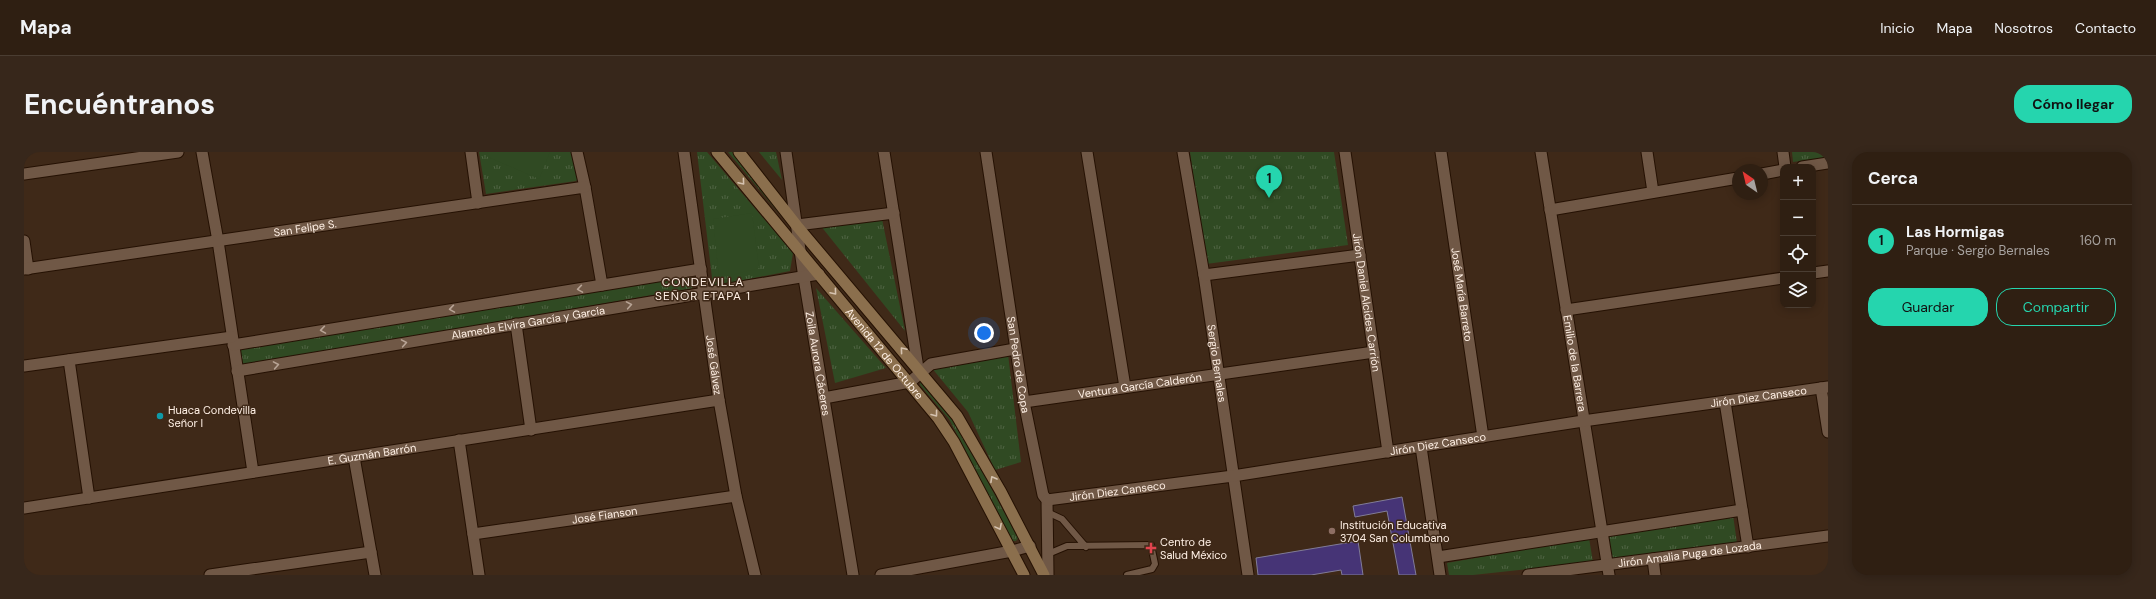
<!DOCTYPE html>
<html lang="es">
<head>
<meta charset="utf-8">
<style>
	body { margin:0; font-family:"DM Sans",sans-serif; background:#37271b; color:#f1f3f6 }
	.controls { position:absolute; right:12px; top:12px; display:grid; overflow:hidden; border-radius:8px; box-shadow:0 2px 10px #0003 }
	.controls button { width:36px; height:36px; display:grid; place-items:center; padding:0; border:0; border-bottom:1px solid #4a3d32; background:#2f1f12; color:#f1f3f6; font:20px sans-serif }
	.compass { position:absolute; left:1708px; top:12px; width:36px; height:36px; border-radius:50%; background:#2f1f12; box-shadow:0 2px 10px #0003; rotate:325deg }
	.you { position:absolute; left:960px; top:181px; width:14px; height:14px; margin:-10px; border:3px solid #fff; border-radius:50%; background:#1a73e8; box-shadow:0 0 0 6px #1a73e833 }
	.badge { display:grid; place-items:center; width:26px; height:26px; border-radius:50%; background:#25d5ae; color:#111; font-size:13px; font-weight:700 }
	.pin { position:absolute; translate:-50% -33px; filter:drop-shadow(0 1px 2px #0008) }
	.pin::after { content:''; position:absolute; top:21px; width:14px; height:12px; background:inherit; clip-path:polygon(0 0,100% 0,50% 100%) }
	.list { margin:0; padding:0; list-style:none }
	h2 { display:flex; justify-content:space-between; align-items:center; height:52px; margin:0; padding:0 16px; font-size:17px }
	h2 small { font-size:13px; font-weight:400; color:#a7a29f }
	.list li { display:grid; grid-template-columns:26px 1fr auto; gap:12px; align-items:center; box-sizing:border-box; height:72px; padding:0 16px; border-top:1px solid #4a3d32 }
	.list b { display:block; font-size:15px; white-space:nowrap }
	.list p { margin:0; font-size:13px; white-space:nowrap; color:#a7a29f }
	.list em { font-size:13px; font-style:normal; color:#a7a29f }
	.actions { display:flex; gap:8px; padding:12px 16px }
	.actions a { flex:1; padding:9px 0; border:1px solid #25d5ae; border-radius:16px; text-align:center; font-size:14px; color:#25d5ae }
	.actions .main { background:#25d5ae; color:#111 }
	.icon { flex:none; width:22px; height:22px; fill:none; stroke:currentColor; stroke-width:2; stroke-linecap:round; stroke-linejoin:round }
	.map { position:relative; flex:none; width:1804px; height:423px; overflow:hidden; border-radius:16px }
	header { display:flex; align-items:center; gap:24px; box-sizing:border-box; height:56px; padding:0 20px; background:#2f1f12; border-bottom:1px solid #4a3d32 }
	header strong { font-size:19px }
	nav { display:flex; gap:22px; margin-inline-start:auto; font-size:14px }
	.intro { display:flex; align-items:center; justify-content:space-between; box-sizing:border-box; height:96px; padding:0 24px }
	h1 { margin:0; font-size:28px }
	.button { padding:10px 18px; border-radius:16px; background:#25d5ae; color:#111; font-size:14px; font-weight:700 }
	main { display:flex; gap:24px; padding:0 24px }
	aside { flex:1; background:#2f1f12; border-radius:16px; box-shadow:0 2px 10px #0003 }
	.map>svg:first-child { display:block }
	.grass { fill:url(#grass-tufts) }
	.garden { fill:#304a23 }
	.building { fill:#463476; stroke:#817c97 }
	.lines { fill:none; stroke-linecap:round; stroke-linejoin:round }
	.service-casing { stroke:#251103; stroke-width:8 }
	.minor-casing { stroke:#251103; stroke-width:13 }
	.secondary-casing { stroke:#251103; stroke-width:13 }
	.service { stroke:#705846; stroke-width:6 }
	.minor { stroke:#705846; stroke-width:11 }
	.secondary { stroke:#8b6f4d; stroke-width:11 }
	.oneway { stroke:#d6c3b0 }
	.oneway2 { stroke:#b8a496 }
	.culture-dot { fill:#0f9aa8; stroke:#3f2918; stroke-width:1.5 }
	.education-dot { fill:#8d6e63; stroke:#3f2918; stroke-width:1.5 }
	.health-dot { fill:#e0444e; stroke:#3f2918; stroke-width:1.5 }
	.labels { text-anchor:middle; stroke-width:3; stroke-linejoin:round; paint-order:stroke }
	.street-label { font-size:11px; fill:#fff0e5; stroke:#3f2918 }
	.poi-label { font-size:11px; fill:#fff0e5; stroke:#3f2918; text-anchor:start }
	.neighbourhood-label { font-size:12px; letter-spacing:1px; fill:#fff0e5; stroke:#3f2918 }
</style>
</head>
<body>
<header>
<strong>Mapa</strong>
<nav><a>Inicio</a><a>Mapa</a><a>Nosotros</a><a>Contacto</a></nav>
</header>
<div class="intro"><h1>Encuéntranos</h1><a class="button">Cómo llegar</a></div>
<main>
<div class="map">
<svg width="1804" height="423" viewBox="0 0 1804 423">
	<defs>
		<pattern id="grass-tufts" width="24" height="20" patternUnits="userSpaceOnUse"><rect width="24" height="20" fill="#304a23"/><path d="M3 7l-1-3M5 7V3M7 7l1-3M15 17l-1-3M17 17v-4M19 17l1-3" fill="none" stroke="#4f6443"/></pattern>
	</defs>
	<rect width="100%" height="100%" fill="#3f2918"/>
	<!-- grass -->
	<path class="grass" d="M 455,0 L 549,0 L 555,26 L 552,29 L 462,42 Z
		M 673,0 L 683,0 L 769,101 L 766,119 L 689,134 Z
		M 704,0 L 712,0 L 761,65 L 758,65 Z
		M 735,0 L 752,0 L 758,28 Z
		M 1166,0 L 1310,0 L 1324,93 L 1182,112 Z
		M 1768,0 L 1804,0 L 1804,5 L 1769,10 Z
		M 858,67 L 881,179 L 796,73 Z
		M 666,123 L 669,136 L 216,214 L 215,197 Z
		M 792,136 L 862,216 L 811,231 Z
		M 984,202 L 997,310 L 971,318 L 944,260 L 907,215 Z
		M 897,224 L 926,260 L 994,386 L 992,389 L 988,389 L 925,267 L 896,233 Z
		M 1709,363 L 1713,391 L 1587,407 L 1583,383 Z
		M 1565,386 L 1569,410 L 1449,423 L 1425,423 L 1423,411 Z"/>
	<!-- garden -->
	<path class="garden" d="M 464,0 L 526,0 L 515,27 L 462,4 Z
		M 728,61 L 735,116 L 695,126 L 689,67 Z"/>
	<!-- building -->
	<path class="building" d="M 1378,345 L 1392,423 L 1375,423 L 1363,359 L 1331,365 L 1329,354 Z
		M 1334,389 L 1339,423 L 1318,423 L 1317,418 L 1287,423 L 1234,423 L 1232,406 Z"/>
	<g class="lines">
		<defs>
			<path id="service" d="M 1023,360 L 1038,367 L 1062,395
				M 1024,402 L 1043,394 L 1127,393 L 1131,412 L 1128,417 L 1103,423"/>
			<g id="minor">
				<path d="M 178,0 L 194,89 L 229,320"/>
				<path d="M 447,0 L 454,51"/>
				<path d="M 553,0 L 561,35 L 578,133"/>
				<path id="s1" d="M 660,0 L 695,248 L 712,344 L 731,423"/>
				<path id="s2" d="M 762,0 L 780,126 L 829,423"/>
				<path d="M 860,0 L 894,216"/>
				<path id="s3" d="M 962,0 L 1000,250 L 1019,343 L 1023,348 L 1024,423"/>
				<path d="M 1063,0 L 1101,235"/>
				<path id="s4" d="M 1159,0 L 1180,123 L 1224,423"/>
				<path id="s5" d="M 1321,0 L 1364,300"/>
				<path id="s6" d="M 1417,0 L 1459,285"/>
				<path id="s7" d="M 1517,0 L 1585,423"/>
				<path d="M 1623,0 L 1629,40"/>
				<path d="M 1759,0 L 1761,15"/>
				<path d="M 1778,15 L 1804,11"/>
				<path d="M 0,22 L 154,0"/>
				<path d="M 1738,22 L 1759,18"/>
				<path d="M 1526,58 L 1714,26"/>
				<path d="M 773,73 L 870,61"/>
				<path d="M 0,89 L 4,117"/>
				<path id="s8" d="M 0,117 L 561,35"/>
				<path d="M 1789,121 L 1804,119"/>
				<path d="M 1180,123 L 1336,103"/>
				<path d="M 1542,158 L 1759,126"/>
				<path d="M 492,172 L 507,278"/>
				<path d="M 209,193 L 677,117"/>
				<path d="M 45,208 L 65,346"/>
				<path d="M 0,214 L 208,185"/>
				<path id="s9" d="M 213,219 L 795,122"/>
				<path d="M 1797,236 L 1804,280"/>
				<path d="M 800,246 L 886,230 L 907,212 L 991,197"/>
				<path id="s10" d="M 1000,250 L 1350,200"/>
				<path d="M 1701,250 L 1724,395"/>
				<path d="M 435,288 L 455,423"/>
				<path d="M 1397,295 L 1416,423"/>
				<path d="M 330,305 L 351,423"/>
				<path id="s11" d="M 1023,348 L 1209,324 L 1559,269 L 1804,235"/>
				<path id="s12" d="M 0,356 L 695,248"/>
				<path id="s13" d="M 449,382 L 712,344"/>
				<path d="M 1414,405 L 1718,358"/>
				<path d="M 1629,407 L 1631,423"/>
				<path d="M 186,423 L 347,400"/>
				<path d="M 857,423 L 988,399 L 1006,394"/>
				<path id="s14" d="M 1504,423 L 1804,384"/>
			</g>
			<g id="secondary">
				<path id="s15" d="M 693,0 L 914,266 L 930,290 L 1000,423"/>
				<path d="M 715,0 L 773,74 L 933,264 L 977,340 L 1020,423"/>
			</g>
		</defs>
		<!-- service casing -->
		<use href="#service" class="service-casing"/>
		<!-- minor casing -->
		<use href="#minor" class="minor-casing"/>
		<!-- secondary casing -->
		<use href="#secondary" class="secondary-casing"/>
		<!-- service -->
		<use href="#service" class="service"/>
		<!-- minor -->
		<use href="#minor" class="minor"/>
		<!-- secondary -->
		<use href="#secondary" class="secondary"/>
	</g>
	<!-- one-way arrows -->
	<defs><path id="oneway-chevron" d="M-2-3.5L2.5 0L-2 3.5" fill="none" stroke-width="1.6" stroke-linecap="round" stroke-linejoin="round"/></defs>
	<g class="oneway">
		<use href="#oneway-chevron" transform="translate(718 30) rotate(50)"/>
		<use href="#oneway-chevron" transform="translate(810 140) rotate(50)"/>
		<use href="#oneway-chevron" transform="translate(879 198) rotate(-130)"/>
		<use href="#oneway-chevron" transform="translate(911 262) rotate(53)"/>
		<use href="#oneway-chevron" transform="translate(969 327) rotate(-119)"/>
		<use href="#oneway-chevron" transform="translate(975 375) rotate(62)"/>
	</g>
	<g class="oneway2">
		<use href="#oneway-chevron" transform="translate(556 137) rotate(171)"/>
		<use href="#oneway-chevron" transform="translate(605 153) rotate(-10)"/>
		<use href="#oneway-chevron" transform="translate(428 157) rotate(171)"/>
		<use href="#oneway-chevron" transform="translate(299 178) rotate(171)"/>
		<use href="#oneway-chevron" transform="translate(380 191) rotate(-10)"/>
		<use href="#oneway-chevron" transform="translate(252 213) rotate(-10)"/>
	</g>
	<!-- markers -->
	<circle class="culture-dot" cx="136" cy="264" r="4"/>
	<circle class="education-dot" cx="1308" cy="379" r="4"/>
	<path class="health-dot" d="M1125 390h4v4h4v4h-4v4h-4v-4h-4v-4h4z"/>
	<g class="labels">
		<!-- street labels -->
		<g class="street-label">
			<text dy="4" stroke="none"><textPath href="#s8" startOffset="284">San Felipe S.</textPath></text>
			<text dy="4" stroke="none"><textPath href="#s6" startOffset="144">José María Barreto</textPath></text>
			<text dy="4" stroke="none"><textPath href="#s5" startOffset="152">Jirón Daniel Alcides Carrión</textPath></text>
			<text dy="4" stroke="none"><textPath href="#s9" startOffset="295">Alameda Elvira García y García</textPath></text>
			<text dy="4" stroke="none"><textPath href="#s15" startOffset="262">Avenida 12 de Octubre</textPath></text>
			<text dy="4" stroke="none"><textPath href="#s4" startOffset="214">Sergio Bernales</textPath></text>
			<text dy="4" stroke="none"><textPath href="#s1" startOffset="215">José Gálvez</textPath></text>
			<text dy="4" stroke="none"><textPath href="#s2" startOffset="214">Zoila Aurora Cáceres</textPath></text>
			<text dy="4" stroke="none"><textPath href="#s3" startOffset="215">San Pedro de Copa</textPath></text>
			<text dy="4" stroke="none"><textPath href="#s7" startOffset="214">Emilio de la Barrera</textPath></text>
			<text dy="4" stroke="none"><textPath href="#s10" startOffset="117">Ventura García Calderón</textPath></text>
			<text dy="4" stroke="none"><textPath href="#s11" startOffset="719">Jirón Diez Canseco</textPath></text>
			<text dy="4" stroke="none"><textPath href="#s11" startOffset="395">Jirón Diez Canseco</textPath></text>
			<text dy="4" stroke="none"><textPath href="#s12" startOffset="352">E. Guzmán Barrón</textPath></text>
			<text dy="4" stroke="none"><textPath href="#s11" startOffset="71">Jirón Diez Canseco</textPath></text>
			<text dy="4" stroke="none"><textPath href="#s13" startOffset="133">José Fianson</textPath></text>
			<text dy="4" stroke="none"><textPath href="#s14" startOffset="163">Jirón Amalia Puga de Lozada</textPath></text>
		</g>
		<!-- poi labels -->
		<g class="poi-label">
			<text x="144" y="262">Huaca Condevilla<tspan x="144" dy="13">Señor I</tspan></text>
			<text x="1316" y="377">Institución Educativa<tspan x="1316" dy="13">3704 San Columbano</tspan></text>
			<text x="1136" y="394">Centro de<tspan x="1136" dy="13">Salud México</tspan></text>
		</g>
		<!-- neighbourhood labels -->
		<g class="neighbourhood-label">
			<text x="679" y="134">CONDEVILLA<tspan x="679" dy="14">SEÑOR ETAPA 1</tspan></text>
		</g>
	</g>
</svg>
<div class="controls">
<button>+</button>
<button>−</button>
<button><svg class="icon" aria-label="locate" viewBox="0 0 24 24"><circle cx="12" cy="12" r="6"/><path d="M12 2v4M12 18v4M2 12h4M18 12h4"/></svg></button>
<button><svg class="icon" aria-label="layers" viewBox="0 0 24 24"><path d="M12 4l9 5-9 5-9-5zM3 14l9 5 9-5"/></svg></button>
</div>
<svg class="compass" viewBox="-18 -18 36 36"><path d="M0-13l5 13h-10z" fill="#e53935"/><path d="M0 13l5-13h-10z" fill="#a7a29f"/></svg>
<div class="you"></div>
<div class="pin badge" style="left:1245px;top:46px">1</div>
</div>
<aside>
<h2>Cerca<small></small></h2>
<ul class="list">
<li><span class="badge">1</span><div><b>Las Hormigas</b><p>Parque · Sergio Bernales</p></div><em>160 m</em></li>
</ul>
<div class="actions"><a class="main">Guardar</a><a>Compartir</a></div>
</aside>
</main>
</body>
</html>
